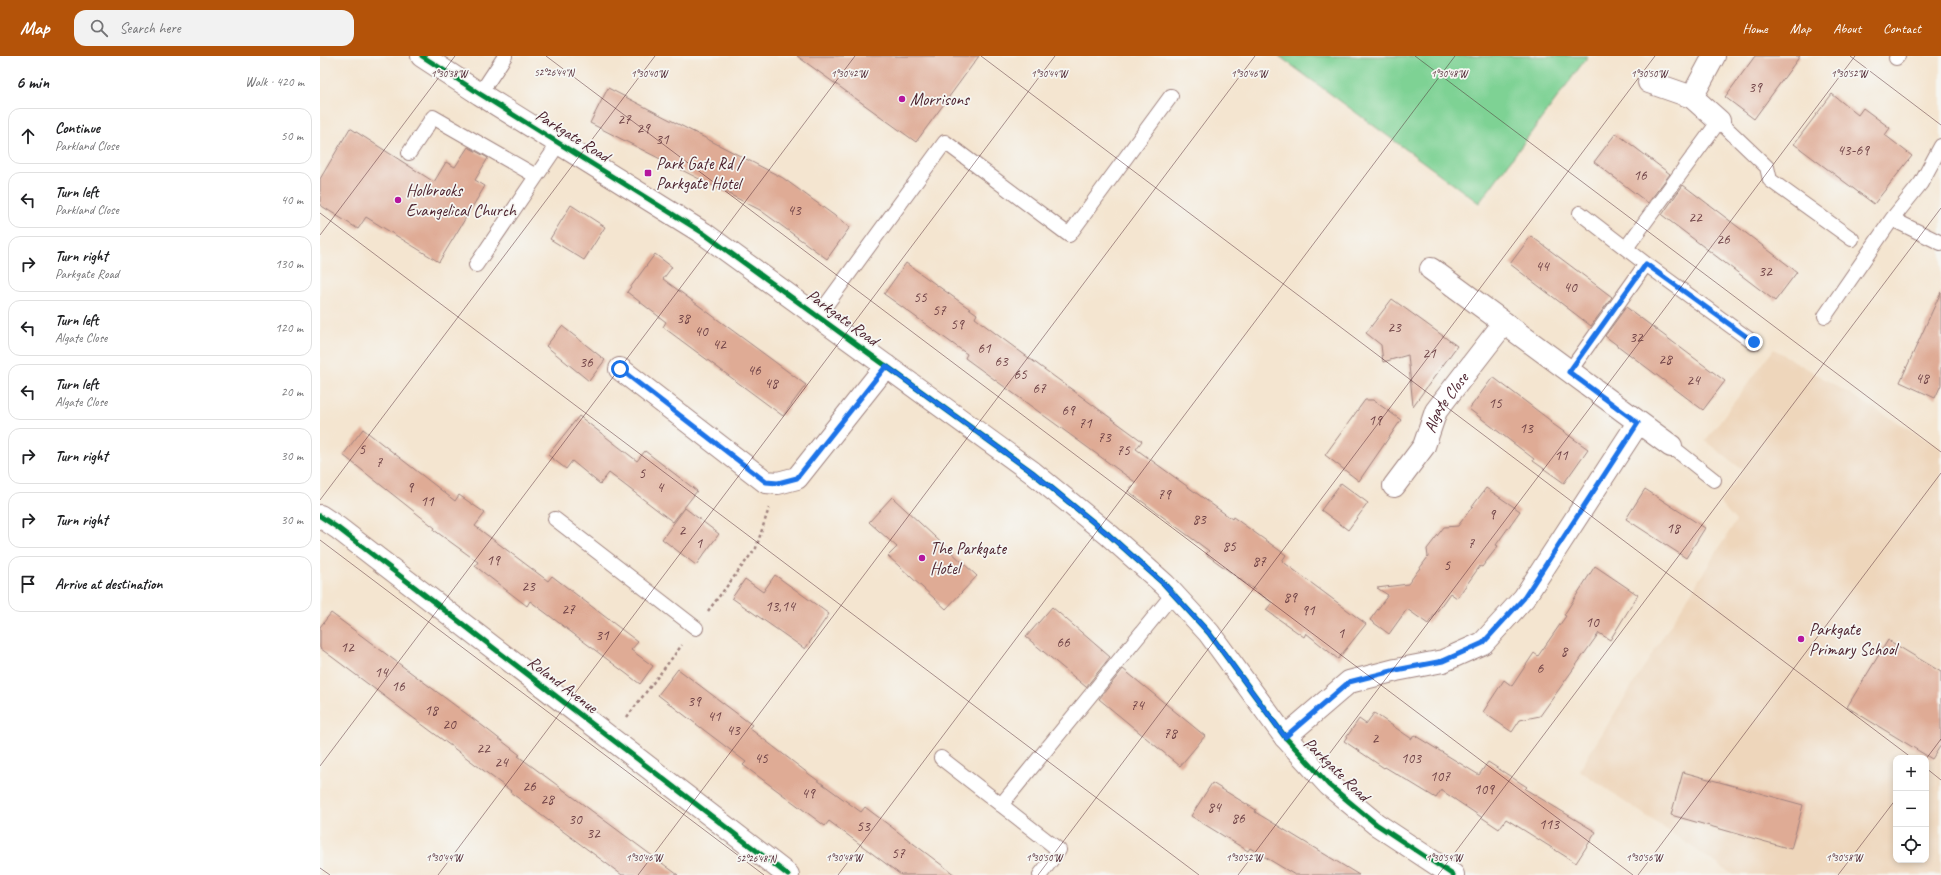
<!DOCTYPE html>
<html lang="en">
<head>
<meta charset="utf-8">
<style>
	body { margin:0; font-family:Caveat,sans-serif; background:#f2f2f2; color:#202124 }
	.controls { position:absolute; right:12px; bottom:12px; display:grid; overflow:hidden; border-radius:8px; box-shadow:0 2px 6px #0003 }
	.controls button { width:36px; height:36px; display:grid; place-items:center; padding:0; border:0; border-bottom:1px solid #e0e0e0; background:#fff; color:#202124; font:20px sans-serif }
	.stop { position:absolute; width:12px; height:12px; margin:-9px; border:3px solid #1a73e8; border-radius:50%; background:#fff }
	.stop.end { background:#1a73e8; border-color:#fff; box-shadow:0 1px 4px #0008 }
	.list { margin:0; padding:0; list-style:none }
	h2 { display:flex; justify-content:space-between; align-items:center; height:52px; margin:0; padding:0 16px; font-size:17px }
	h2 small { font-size:13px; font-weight:400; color:#757577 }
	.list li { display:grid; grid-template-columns:26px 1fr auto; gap:12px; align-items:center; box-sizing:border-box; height:56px; margin:0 8px 8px; padding:0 8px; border:1px solid #e0e0e0; border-radius:12px }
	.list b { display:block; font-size:15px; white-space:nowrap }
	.list p { margin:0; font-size:13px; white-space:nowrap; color:#757577 }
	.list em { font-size:13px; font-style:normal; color:#757577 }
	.icon { flex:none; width:22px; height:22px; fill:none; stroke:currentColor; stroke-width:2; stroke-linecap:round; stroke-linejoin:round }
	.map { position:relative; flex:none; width:1621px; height:819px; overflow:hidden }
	header { display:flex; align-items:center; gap:24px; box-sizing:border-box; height:56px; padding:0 20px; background:#b45309; color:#fff }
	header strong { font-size:19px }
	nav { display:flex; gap:22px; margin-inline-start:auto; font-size:14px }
	.search { width:280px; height:36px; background:#f2f2f2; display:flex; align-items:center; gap:10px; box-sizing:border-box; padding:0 14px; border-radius:12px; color:#757577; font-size:15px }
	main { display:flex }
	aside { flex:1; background:#fff }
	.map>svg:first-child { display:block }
	.built { fill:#eed6bb; fill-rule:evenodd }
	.green { fill:#7ed294; stroke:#647860 }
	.building { fill:#dfab95 }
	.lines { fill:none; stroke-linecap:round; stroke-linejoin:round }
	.service-casing { stroke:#9f827e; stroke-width:16 }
	.minor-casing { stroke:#9f827e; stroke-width:24 }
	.tertiary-casing { stroke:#9f827e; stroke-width:24 }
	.path { stroke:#9f827e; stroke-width:2.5; stroke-dasharray:3 3; stroke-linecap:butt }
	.service { stroke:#fff; stroke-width:14 }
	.minor { stroke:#fff; stroke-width:22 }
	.tertiary { stroke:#fff; stroke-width:22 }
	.cycleway-casing { stroke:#f6f6f2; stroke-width:8 }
	.cycleway { stroke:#00873e; stroke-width:5 }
	.route { stroke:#1a73e8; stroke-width:5 }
	.ticks { fill:none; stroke:#4a1f2b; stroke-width:1; stroke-opacity:0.45 }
	.poi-dot { fill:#b5179e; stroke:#f6f6f2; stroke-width:1.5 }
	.labels { text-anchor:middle; stroke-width:3.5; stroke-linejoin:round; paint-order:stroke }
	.number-label { font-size:15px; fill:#6f4246 }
	.poi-label { font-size:17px; fill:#4a1f2b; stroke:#f6f6f2; text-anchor:start }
	.street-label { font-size:17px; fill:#4a1f2b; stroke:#f6f6f2 }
	.ticks-label { font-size:10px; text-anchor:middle; fill:#4a1f2b; stroke:#f6f6f2; stroke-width:3.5; stroke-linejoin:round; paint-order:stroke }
</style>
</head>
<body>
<header>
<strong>Map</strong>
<div class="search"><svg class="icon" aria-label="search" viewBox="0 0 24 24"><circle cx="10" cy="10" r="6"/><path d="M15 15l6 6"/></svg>Search here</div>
<nav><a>Home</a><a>Map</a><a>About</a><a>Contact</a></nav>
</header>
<main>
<aside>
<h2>6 min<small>Walk · 420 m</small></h2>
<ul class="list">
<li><svg class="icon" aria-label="ahead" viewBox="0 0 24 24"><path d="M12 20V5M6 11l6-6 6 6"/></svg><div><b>Continue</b><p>Parkland Close</p></div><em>50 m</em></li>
<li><svg class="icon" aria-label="left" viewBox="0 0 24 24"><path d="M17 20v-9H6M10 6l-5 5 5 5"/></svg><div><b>Turn left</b><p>Parkland Close</p></div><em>40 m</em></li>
<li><svg class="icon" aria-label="right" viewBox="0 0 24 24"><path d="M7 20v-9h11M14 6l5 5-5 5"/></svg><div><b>Turn right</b><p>Parkgate Road</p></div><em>130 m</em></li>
<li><svg class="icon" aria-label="left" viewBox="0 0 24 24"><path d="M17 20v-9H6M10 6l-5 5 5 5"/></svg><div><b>Turn left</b><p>Algate Close</p></div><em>120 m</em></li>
<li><svg class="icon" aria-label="left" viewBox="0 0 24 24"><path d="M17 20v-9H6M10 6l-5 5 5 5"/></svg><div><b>Turn left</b><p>Algate Close</p></div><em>20 m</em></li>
<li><svg class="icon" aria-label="right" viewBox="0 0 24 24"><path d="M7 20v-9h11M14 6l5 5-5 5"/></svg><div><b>Turn right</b></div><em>30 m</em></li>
<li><svg class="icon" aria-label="right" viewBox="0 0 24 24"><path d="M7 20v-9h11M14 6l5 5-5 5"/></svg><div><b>Turn right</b></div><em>30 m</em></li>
<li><svg class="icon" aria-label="arrive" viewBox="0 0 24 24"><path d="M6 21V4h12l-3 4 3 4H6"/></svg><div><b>Arrive at destination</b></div></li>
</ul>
</aside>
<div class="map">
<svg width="1621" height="819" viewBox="0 0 1621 819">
	<rect width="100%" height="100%" fill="#f6f6f2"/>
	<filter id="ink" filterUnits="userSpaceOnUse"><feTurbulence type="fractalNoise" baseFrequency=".025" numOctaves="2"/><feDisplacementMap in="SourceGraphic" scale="8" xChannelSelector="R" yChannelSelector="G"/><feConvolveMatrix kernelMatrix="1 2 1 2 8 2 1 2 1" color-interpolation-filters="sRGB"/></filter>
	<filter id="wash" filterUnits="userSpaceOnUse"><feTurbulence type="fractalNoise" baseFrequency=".012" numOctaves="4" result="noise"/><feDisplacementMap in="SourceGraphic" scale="16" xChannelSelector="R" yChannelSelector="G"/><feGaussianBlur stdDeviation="0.9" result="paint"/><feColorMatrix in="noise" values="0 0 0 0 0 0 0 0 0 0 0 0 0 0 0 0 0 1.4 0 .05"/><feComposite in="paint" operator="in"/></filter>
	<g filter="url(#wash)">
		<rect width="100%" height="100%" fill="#f4e5d0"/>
		<!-- built -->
		<path class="built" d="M 1454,293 L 1621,392 L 1621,819 L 1413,819 L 1259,714 L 1416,465 L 1400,447 L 1423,414 L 1385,385 ZM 1576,702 L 1606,702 L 1606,804 L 1576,804 Z"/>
		<!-- green -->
		<path class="green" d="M 959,0 L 1268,0 L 1159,147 Z"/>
		<g id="blocks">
			<!-- building -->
			<path class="building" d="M 477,0 L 659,0 L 596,86 Z
				M 1435,0 L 1480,0 L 1434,63 L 1405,41 Z
				M 288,32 L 463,122 L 530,171 L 507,203 L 440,154 L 270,67 Z
				M 1512,38 L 1538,59 L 1543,52 L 1570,72 L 1565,79 L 1592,100 L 1554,148 L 1474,88 Z
				M 30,72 L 114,126 L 126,106 L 135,111 L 148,91 L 168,102 L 155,124 L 165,130 L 119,206 L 46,161 L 38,173 L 0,149 L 0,123 Z
				M 1296,77 L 1350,118 L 1328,147 L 1274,106 Z
				M 1363,129 L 1477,216 L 1455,245 L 1342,159 Z
				M 251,149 L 285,171 L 264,204 L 230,183 Z
				M 1211,180 L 1292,241 L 1271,270 L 1190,208 Z
				M 335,198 L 352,211 L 343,223 L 486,329 L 463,360 L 343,271 L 346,266 L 307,236 Z
				M 586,207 L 657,258 L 655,262 L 683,283 L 822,385 L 816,393 L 912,463 L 913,461 L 966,499 L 962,505 L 1046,568 L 1018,603 L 986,577 L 984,581 L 946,554 L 952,547 L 886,498 L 889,495 L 808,435 L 815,426 L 645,302 L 647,298 L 564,238 Z
				M 1621,236 L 1621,329 L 1615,342 L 1580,326 Z
				M 1072,243 L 1137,290 L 1093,350 L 1088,299 L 1063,306 L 1061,289 L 1046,277 Z
				M 1306,251 L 1405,325 L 1383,354 L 1285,280 Z
				M 242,270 L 285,304 L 269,325 L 226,290 Z
				M 1173,321 L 1231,365 L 1230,366 L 1268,393 L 1244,427 L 1213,405 L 1214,403 L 1149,353 Z
				M 1045,344 L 1053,344 L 1081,364 L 1039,425 L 1005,399 Z
				M 259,360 L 317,405 L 325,395 L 377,435 L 353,466 L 289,417 L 280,428 L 252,405 L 246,413 L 228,399 Z
				M 43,373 L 135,445 L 139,439 L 165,457 L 155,470 L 228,525 L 232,520 L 318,586 L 311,594 L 333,610 L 320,628 L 210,545 L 207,550 L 155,510 L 158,506 L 114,474 L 115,472 L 23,399 Z
				M 1021,427 L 1048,447 L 1028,474 L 1001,454 Z
				M 1166,432 L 1200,455 L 1176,489 L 1178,490 L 1162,511 L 1160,510 L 1137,542 L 1130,537 L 1108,568 L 1087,553 L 1069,578 L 1050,564 L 1068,539 L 1057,532 L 1088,528 L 1108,501 L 1107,493 L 1124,471 L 1138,470 Z
				M 1325,433 L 1385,472 L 1366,502 L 1306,463 Z
				M 572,441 L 657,520 L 626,553 L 568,500 L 577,491 L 549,466 Z
				M 365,452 L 399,478 L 376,509 L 342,483 Z
				M 1275,510 L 1318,539 L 1290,584 L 1279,577 L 1220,660 L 1200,664 L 1192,676 L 1163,656 L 1184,624 L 1192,630 L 1214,597 L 1218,600 L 1246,560 L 1244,559 Z
				M 455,519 L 509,558 L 485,593 L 412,542 L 425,523 L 443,536 Z
				M 732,551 L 790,601 L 766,631 L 706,581 Z
				M 11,557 L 164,671 L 200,699 L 198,700 L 358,819 L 302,819 L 190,736 L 191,735 L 0,592 L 0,571 Z
				M 1568,584 L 1621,616 L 1621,689 L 1612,703 L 1527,651 Z
				M 358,613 L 432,669 L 429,672 L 489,718 L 541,756 L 545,751 L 635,819 L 581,819 L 509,765 L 505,770 L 458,735 L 423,709 L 426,706 L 338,639 Z
				M 803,613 L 885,680 L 860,710 L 779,643 Z
				M 1054,657 L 1092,683 L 1094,679 L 1159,719 L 1168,706 L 1207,731 L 1205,733 L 1276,776 L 1256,807 L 1186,763 L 1179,773 L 1121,734 L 1116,742 L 1065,711 L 1064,712 L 1024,685 L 1039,663 L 1046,668 Z
				M 1363,716 L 1483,749 L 1471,793 L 1351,759 Z
				M 892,727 L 936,754 L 935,756 L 1039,819 L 975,819 L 930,792 L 928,795 L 871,760 Z"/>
		</g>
	</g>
	<g filter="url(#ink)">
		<use href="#blocks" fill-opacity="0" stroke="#9f827e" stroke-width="1"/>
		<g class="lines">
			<defs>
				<path id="service" d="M 1576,2 L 1578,0
					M 160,38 L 185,0
					M 1621,90 L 1601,127 L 1572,163 L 1621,187
					M 89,97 L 113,61 L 216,120
					M 1260,157 L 1326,208
					M 1306,192 L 1399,65 L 1447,111 L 1450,124 L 1532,183
					M 156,209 L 239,87
					M 498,260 L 625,86 L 749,179 L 851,40
					M 1505,260 L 1572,163
					M 1249,316 L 1326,208 L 1434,287
					M 1351,390 L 1394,424
					M 235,463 L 376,572
					M 621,702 L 739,794 L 720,819
					M 681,749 L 853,538"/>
				<g id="minor">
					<path d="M 1329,26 L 1372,41 L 1399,65"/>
					<path d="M 1372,41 L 1394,0"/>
					<path d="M 1111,213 L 1351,390"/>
					<path d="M 300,313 L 446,426 L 458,427 L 477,422 L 566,310"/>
					<path id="s1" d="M 1074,430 L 1104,390 L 1116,355 L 1184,267"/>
					<path d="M 0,460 L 18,472 L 468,819"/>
					<path d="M 965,681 L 1029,626 L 1076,614 L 1123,605 L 1163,587 L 1204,542 L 1318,367"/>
				</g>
				<path id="tertiary" d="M 102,0 L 160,38 L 383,177 L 712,416 L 789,479 L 845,529 L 889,577 L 965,681 L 1009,729 L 1056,768 L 1133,819"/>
			</defs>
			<!-- service casing -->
			<use href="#service" class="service-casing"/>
			<!-- minor casing -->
			<use href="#minor" class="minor-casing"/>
			<!-- tertiary casing -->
			<use href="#tertiary" class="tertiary-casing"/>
			<!-- path -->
			<path class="path" d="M 388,555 L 436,492 L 449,452
				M 307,661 L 362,589"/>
			<!-- service -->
			<use href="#service" class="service"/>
			<!-- minor -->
			<use href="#minor" class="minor"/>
			<!-- tertiary -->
			<use href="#tertiary" class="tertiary"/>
			<defs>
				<path id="cycleway" d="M 102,0 L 160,38 L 383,177 L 712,416 L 789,479 L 845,529 L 889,577 L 965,681 L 1009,729 L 1056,768 L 1133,819
					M 0,460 L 18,472 L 468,819"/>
			</defs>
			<!-- cycleway casing -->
			<use href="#cycleway" class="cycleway-casing"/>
			<!-- cycleway -->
			<use href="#cycleway" class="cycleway"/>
		</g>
	</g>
	<g class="lines" filter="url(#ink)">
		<!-- route -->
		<path class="route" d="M 300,313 L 446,426 L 458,427 L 477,422 L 566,310 L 712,416 L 789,479 L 845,529 L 889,577 L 965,681 L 1029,626 L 1076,614 L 1123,605 L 1163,587 L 1204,542 L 1318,367 L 1249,316 L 1326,208 L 1434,286"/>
	</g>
	<!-- ticks -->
	<path class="ticks" d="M 226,0 L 1313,819M 661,0 L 1592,702M 1095,0 L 1621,396M 1530,0 L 1621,69M 0,157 L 879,819M 0,179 L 135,0M 0,444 L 335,0M 0,484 L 444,819M 1606,703 L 1621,683M 0,710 L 535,0M 1606,712 L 1621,724M 0,812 L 10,819M 118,819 L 735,0M 318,819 L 935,0M 518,819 L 1135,0M 718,819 L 1335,0M 918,819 L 1535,0M 1118,819 L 1621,152M 1318,819 L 1621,417M 1518,819 L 1576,743"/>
	<!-- markers -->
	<g class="poi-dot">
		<circle cx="582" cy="43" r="4"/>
		<rect x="324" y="113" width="8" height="8" rx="2"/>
		<circle cx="78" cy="144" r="4"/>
		<circle cx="602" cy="502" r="4"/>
		<circle cx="1481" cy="583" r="4"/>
	</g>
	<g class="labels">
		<!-- number labels -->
		<g class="number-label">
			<text x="1435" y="36">39</text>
			<text x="304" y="68">27</text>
			<text x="323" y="77">29</text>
			<text x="342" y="88">31</text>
			<text x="1533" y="99">43-69</text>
			<text x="1320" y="124">16</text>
			<text x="474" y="159">43</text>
			<text x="1375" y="166">22</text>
			<text x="1403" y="188">26</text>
			<text x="1222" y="215">44</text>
			<text x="1445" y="220">32</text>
			<text x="1250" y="236">40</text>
			<text x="600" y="246">55</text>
			<text x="619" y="259">57</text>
			<text x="363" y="267">38</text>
			<text x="637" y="273">59</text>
			<text x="1074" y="276">23</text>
			<text x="381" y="280">40</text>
			<text x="1316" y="286">32</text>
			<text x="399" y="293">42</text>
			<text x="664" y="297">61</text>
			<text x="1109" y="302">21</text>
			<text x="1345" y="308">28</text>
			<text x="681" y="310">63</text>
			<text x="266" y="311">36</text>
			<text x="434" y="319">46</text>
			<text x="700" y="323">65</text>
			<text x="1602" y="327">48</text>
			<text x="1373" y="329">24</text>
			<text x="451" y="332">48</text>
			<text x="719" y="337">67</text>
			<text x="1175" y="352">15</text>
			<text x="748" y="359">69</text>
			<text x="1055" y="369">19</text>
			<text x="765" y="372">71</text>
			<text x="1206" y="377">13</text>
			<text x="784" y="386">73</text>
			<text x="42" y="398">5</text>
			<text x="803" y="399">75</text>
			<text x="1241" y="404">11</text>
			<text x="59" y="411">7</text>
			<text x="322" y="422">5</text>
			<text x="90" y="436">9</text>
			<text x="340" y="436">4</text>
			<text x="844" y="443">79</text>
			<text x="107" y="450">11</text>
			<text x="1172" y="463">9</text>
			<text x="879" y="468">83</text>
			<text x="1353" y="477">18</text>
			<text x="362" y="479">2</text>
			<text x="379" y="492">1</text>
			<text x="1151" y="492">7</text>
			<text x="909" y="495">85</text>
			<text x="173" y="509">19</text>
			<text x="939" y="510">87</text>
			<text x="1127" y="514">5</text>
			<text x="208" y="535">23</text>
			<text x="970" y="546">89</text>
			<text x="460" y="555">13,14</text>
			<text x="248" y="558">27</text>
			<text x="988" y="559">91</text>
			<text x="1272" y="571">10</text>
			<text x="1021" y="582">1</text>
			<text x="282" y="584">31</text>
			<text x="743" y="591">66</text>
			<text x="27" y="596">12</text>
			<text x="1244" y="600">8</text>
			<text x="1220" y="617">6</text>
			<text x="61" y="621">14</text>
			<text x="78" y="635">16</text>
			<text x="374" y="650">39</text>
			<text x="817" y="654">74</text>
			<text x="111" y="659">18</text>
			<text x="394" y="665">41</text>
			<text x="129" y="673">20</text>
			<text x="413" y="679">43</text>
			<text x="850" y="682">78</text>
			<text x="1055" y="687">2</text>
			<text x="163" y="697">22</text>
			<text x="441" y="707">45</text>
			<text x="1091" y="707">103</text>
			<text x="181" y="711">24</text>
			<text x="1120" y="725">107</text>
			<text x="209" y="735">26</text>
			<text x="1164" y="738">109</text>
			<text x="488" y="742">49</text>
			<text x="227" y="748">28</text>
			<text x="894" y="756">84</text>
			<text x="918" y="767">86</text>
			<text x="255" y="768">30</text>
			<text x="1229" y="773">113</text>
			<text x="543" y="775">53</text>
			<text x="273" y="782">32</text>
			<text x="578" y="802">57</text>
		</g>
		<!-- poi labels -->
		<g class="poi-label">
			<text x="590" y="49">Morrisons</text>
			<text x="336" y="113">Park Gate Rd /<tspan x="336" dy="20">Parkgate Hotel</tspan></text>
			<text x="86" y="140">Holbrooks<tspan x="86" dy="20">Evangelical Church</tspan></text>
			<text x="610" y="498">The Parkgate<tspan x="610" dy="20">Hotel</tspan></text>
			<text x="1489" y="579">Parkgate<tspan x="1489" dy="20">Primary School</tspan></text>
		</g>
		<!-- street labels -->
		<g class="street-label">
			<text transform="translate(253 79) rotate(32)" y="6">Parkgate Road</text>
			<text transform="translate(523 261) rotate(36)" y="6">Parkgate Road</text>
			<text dy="6" stroke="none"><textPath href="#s1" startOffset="99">Algate Close</textPath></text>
			<text transform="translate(243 628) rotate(37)" y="6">Roland Avenue</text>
			<text transform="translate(1017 713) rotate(44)" y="6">Parkgate Road</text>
		</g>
	</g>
	<g class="ticks-label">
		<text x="234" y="20">52°26'44"N</text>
		<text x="129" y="21">1°30'38"W</text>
		<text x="329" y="21">1°30'40"W</text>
		<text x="529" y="21">1°30'42"W</text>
		<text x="729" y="21">1°30'44"W</text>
		<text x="929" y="21">1°30'46"W</text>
		<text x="1129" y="21">1°30'48"W</text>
		<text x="1329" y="21">1°30'50"W</text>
		<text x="1529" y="21">1°30'52"W</text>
		<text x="124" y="805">1°30'44"W</text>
		<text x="324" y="805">1°30'46"W</text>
		<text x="524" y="805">1°30'48"W</text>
		<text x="724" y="805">1°30'50"W</text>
		<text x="924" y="805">1°30'52"W</text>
		<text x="1124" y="805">1°30'54"W</text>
		<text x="1324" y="805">1°30'56"W</text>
		<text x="1524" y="805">1°30'58"W</text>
		<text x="436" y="806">52°26'48"N</text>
	</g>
</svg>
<div class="controls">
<button>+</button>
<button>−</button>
<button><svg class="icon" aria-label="locate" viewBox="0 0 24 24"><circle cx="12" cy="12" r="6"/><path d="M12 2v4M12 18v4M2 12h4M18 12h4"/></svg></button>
</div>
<div class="stop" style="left:300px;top:313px"></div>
<div class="stop end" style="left:1434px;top:286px"></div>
</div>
</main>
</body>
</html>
